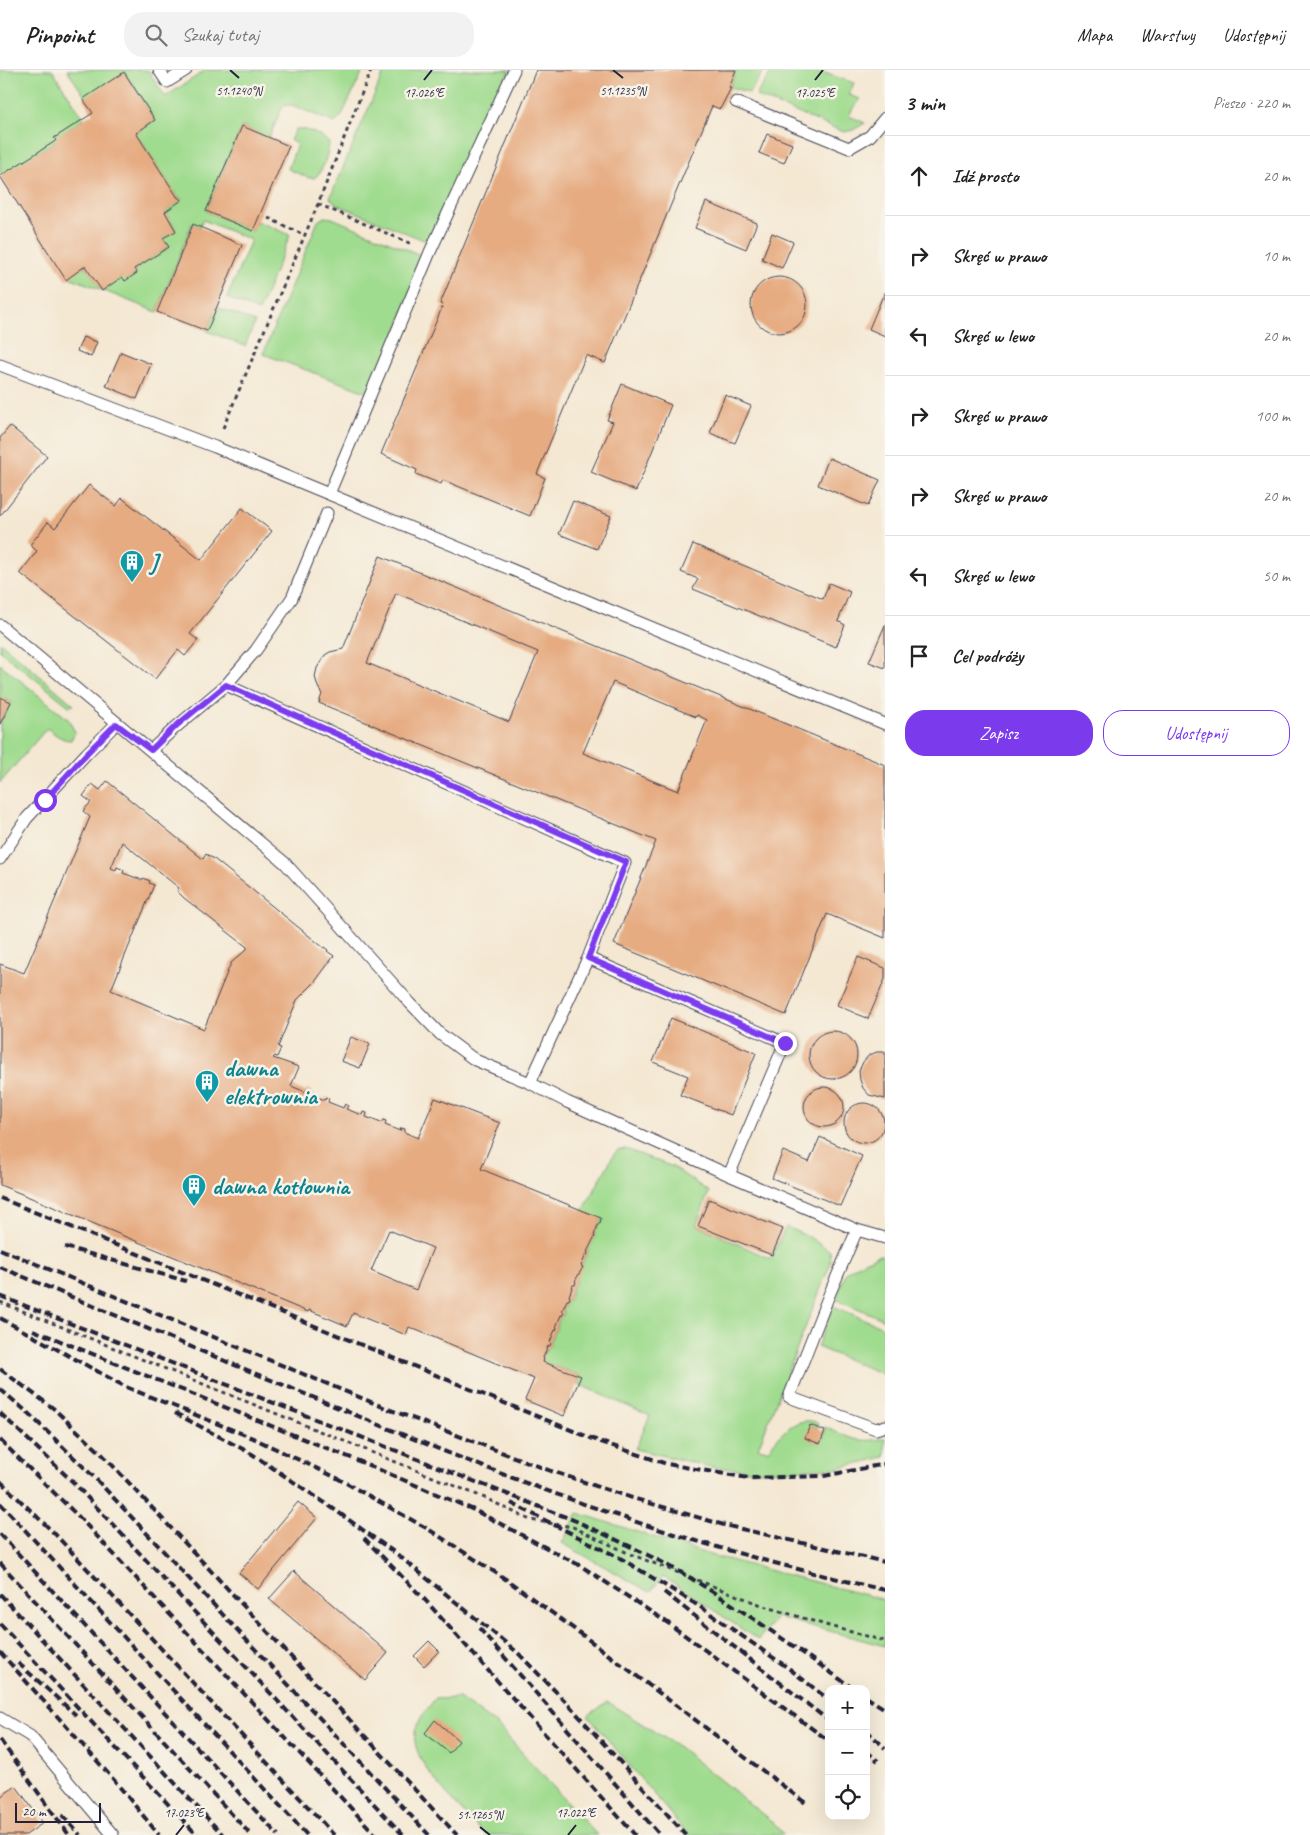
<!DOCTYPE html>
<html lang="pl">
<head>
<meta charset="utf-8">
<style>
	body { margin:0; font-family:Caveat,sans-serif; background:#f2f2f2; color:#222 }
	.controls { position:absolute; right:15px; bottom:15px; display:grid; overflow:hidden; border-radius:10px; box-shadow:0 5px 20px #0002 }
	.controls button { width:45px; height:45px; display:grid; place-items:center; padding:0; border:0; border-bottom:1px solid #e0e0e0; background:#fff; color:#222; font:25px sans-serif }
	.scale { position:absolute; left:15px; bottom:12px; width:86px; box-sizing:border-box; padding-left:5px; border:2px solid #22223b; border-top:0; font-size:14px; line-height:18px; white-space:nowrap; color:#22223b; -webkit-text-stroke:4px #f7f3e8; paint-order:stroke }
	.stop { position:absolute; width:15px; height:15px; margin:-11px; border:4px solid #7c3aed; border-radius:50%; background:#fff }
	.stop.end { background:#7c3aed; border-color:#fff; box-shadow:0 1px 5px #0008 }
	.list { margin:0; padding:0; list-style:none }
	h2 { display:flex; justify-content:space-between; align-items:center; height:65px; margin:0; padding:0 20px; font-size:21px }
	h2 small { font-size:16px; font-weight:400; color:#767676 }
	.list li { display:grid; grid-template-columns:32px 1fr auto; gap:15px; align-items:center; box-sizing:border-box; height:80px; padding:0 20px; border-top:1px solid #e0e0e0 }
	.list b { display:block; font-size:19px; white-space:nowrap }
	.list em { font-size:16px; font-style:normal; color:#767676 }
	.actions { display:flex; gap:10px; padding:15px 20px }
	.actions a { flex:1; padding:11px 0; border:1px solid #7c3aed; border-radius:20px; text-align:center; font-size:18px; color:#7c3aed }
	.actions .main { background:#7c3aed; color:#fff }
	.icon { flex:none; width:28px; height:28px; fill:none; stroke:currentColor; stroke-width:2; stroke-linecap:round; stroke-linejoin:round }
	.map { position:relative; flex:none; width:885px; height:1765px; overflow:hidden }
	header { display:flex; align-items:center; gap:30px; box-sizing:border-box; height:70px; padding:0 25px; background:#fff; border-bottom:1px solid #e0e0e0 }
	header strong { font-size:24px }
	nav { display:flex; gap:28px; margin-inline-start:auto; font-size:18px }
	.search { width:350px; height:45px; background:#f2f2f2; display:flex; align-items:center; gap:12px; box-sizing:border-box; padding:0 18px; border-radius:20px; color:#767676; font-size:19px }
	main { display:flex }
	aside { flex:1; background:#fff }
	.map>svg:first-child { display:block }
	.green { fill:#a0dc8f; stroke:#617f65 }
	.building { fill:#e6ab81; fill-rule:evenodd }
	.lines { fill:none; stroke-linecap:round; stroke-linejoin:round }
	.lane-casing { stroke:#424052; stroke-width:13 }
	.path { stroke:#424052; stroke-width:3; stroke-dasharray:4 4; stroke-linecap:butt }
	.lane { stroke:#fff; stroke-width:11 }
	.rail { stroke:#22223b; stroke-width:4; stroke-dasharray:8 4; stroke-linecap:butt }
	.route { stroke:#7c3aed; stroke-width:6 }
	.ticks { fill:none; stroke:#22223b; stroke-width:2 }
	.labels { text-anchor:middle; stroke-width:5; stroke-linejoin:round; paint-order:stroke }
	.culture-label { font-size:24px; font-weight:bold; fill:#0d838f; stroke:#f7f3e8; text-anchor:start }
	.ticks-label { font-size:12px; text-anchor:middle; fill:#22223b; stroke:#f7f3e8; stroke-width:5; stroke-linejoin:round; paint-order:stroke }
</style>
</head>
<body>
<header>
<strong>Pinpoint</strong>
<div class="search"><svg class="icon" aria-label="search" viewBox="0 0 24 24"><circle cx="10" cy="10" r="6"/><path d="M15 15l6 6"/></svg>Szukaj tutaj</div>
<nav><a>Mapa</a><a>Warstwy</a><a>Udostępnij</a></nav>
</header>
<main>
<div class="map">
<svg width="885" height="1765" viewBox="0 0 885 1765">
	<rect width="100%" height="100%" fill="#f7f3e8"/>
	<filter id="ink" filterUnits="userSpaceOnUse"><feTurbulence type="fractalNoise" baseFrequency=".02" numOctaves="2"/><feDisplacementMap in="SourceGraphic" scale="10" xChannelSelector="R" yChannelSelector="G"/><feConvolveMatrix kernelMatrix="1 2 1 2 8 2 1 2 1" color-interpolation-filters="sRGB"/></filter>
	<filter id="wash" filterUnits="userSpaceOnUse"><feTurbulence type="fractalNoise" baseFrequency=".0096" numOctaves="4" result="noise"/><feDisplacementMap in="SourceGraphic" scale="20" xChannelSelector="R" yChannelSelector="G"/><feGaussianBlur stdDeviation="1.12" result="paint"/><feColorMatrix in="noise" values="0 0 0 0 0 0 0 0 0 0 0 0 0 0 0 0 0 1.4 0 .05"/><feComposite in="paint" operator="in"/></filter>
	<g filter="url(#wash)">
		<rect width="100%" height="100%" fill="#f4e8d3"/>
		<!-- green -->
		<path class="green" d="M 0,0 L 52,0 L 84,49 L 55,68 L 56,70 L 54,72 L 3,105 L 0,101 Z
			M 67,0 L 148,0 L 165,27 L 206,0 L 361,0 L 362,3 L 341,47 L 335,53 L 292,35 L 287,35 L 282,37 L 269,68 L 242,56 L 206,141 L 253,161 L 257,151 L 290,165 L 259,241 L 227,228 L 251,170 L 203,150 L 199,157 L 192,154 L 157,242 L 69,207 L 85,196 L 102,220 L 122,207 L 125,210 L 137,204 L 134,199 L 169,177 L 163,168 L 176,160 L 165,142 L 182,130 L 180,127 L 178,128 L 136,63 L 155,50 L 125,3 L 86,28 Z
			M 385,0 L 510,0 L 431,173 L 336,134 L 330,128 Z
			M 736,0 L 764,0 L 749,23 L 730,17 Z
			M 773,0 L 816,0 L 854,13 L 849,25 L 860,29 L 856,36 L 854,36 L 849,46 L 865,53 L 853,60 L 844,62 L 756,26 L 758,22 Z
			M 296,59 C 305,58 323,65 329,73 C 328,83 323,103 314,108 L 309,108 L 288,99 L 297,74 L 290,70 Z
			M 324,147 L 332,148 L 423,186 L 374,325 L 263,284 L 318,151 Z
			M 217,237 L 255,252 L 245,276 L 207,261 Z
			M 0,572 L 74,635 L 69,636 L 0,581 Z
			M 0,594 L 68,649 L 75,662 L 71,670 C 61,670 55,664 47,658 L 0,713 L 0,654 L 11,632 L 0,627 Z
			M 626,1079 L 673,1097 L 709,1122 L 696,1155 L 771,1189 L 786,1157 L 809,1167 L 830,1181 L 831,1192 L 758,1378 L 768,1380 C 780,1364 797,1344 819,1353 L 817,1358 L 810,1355 L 820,1373 L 825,1362 L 825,1357 C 850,1368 857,1374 885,1368 L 885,1387 L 837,1398 L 760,1401 L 711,1397 L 635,1379 L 650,1346 L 578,1314 L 581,1306 L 543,1292 L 543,1288 L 548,1276 L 550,1276 L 551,1273 L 550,1272 L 555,1260 L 556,1261 L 557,1257 L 556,1257 L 561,1245 L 563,1246 L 564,1242 L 562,1241 L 567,1230 L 569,1230 L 573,1215 L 575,1215 L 576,1212 L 575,1211 L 586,1185 L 587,1186 L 588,1182 L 587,1182 L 595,1166 L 594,1165 L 599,1153 L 600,1154 L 602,1150 L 583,1141 L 614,1084 L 618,1080 Z
			M 879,1185 L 885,1186 L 885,1250 L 836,1229 L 846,1202 L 864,1191 Z
			M 833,1236 L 885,1258 L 885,1305 L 817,1277 Z
			M 578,1443 L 710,1485 L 885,1530 L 885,1576 L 777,1547 L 758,1570 L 663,1506 L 650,1522 L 562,1473 Z
			M 459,1628 L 497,1655 L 597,1765 L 485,1765 C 465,1742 409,1694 415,1662 C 418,1650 427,1639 435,1629 Z
			M 607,1632 L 679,1677 L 771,1751 L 784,1765 L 688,1765 L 588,1646 Z"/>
		<g id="blocks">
			<!-- building -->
			<path class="building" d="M 536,0 L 736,0 L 729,18 L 731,18 L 720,39 L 712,36 L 605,293 L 586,285 L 537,404 L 545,408 L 530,446 L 443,410 L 441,414 L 416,404 L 417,400 L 381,384 L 443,235 L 440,234 Z
				M 124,2 L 155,50 L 136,63 L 178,128 L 179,127 L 182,130 L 165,142 L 176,161 L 163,168 L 169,177 L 134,199 L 137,203 L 125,211 L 122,207 L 102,221 L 85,196 L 66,210 L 0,106 L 54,72 L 56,70 L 54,68 L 93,43 L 83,29 Z
				M 242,56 L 289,76 L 253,161 L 206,141 Z
				M 767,64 L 792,74 L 784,93 L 759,83 Z
				M 706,132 L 757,153 L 746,179 L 695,158 Z
				M 193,154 L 242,175 L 207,261 L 157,242 Z
				M 772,163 L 793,172 L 782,198 L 762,189 Z
				M751 235a28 28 0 1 1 56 0a28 28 0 1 1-56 0Z
				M 884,223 L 885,223 L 885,266 L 869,259 Z
				M 83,267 L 97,272 L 91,287 L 77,281 Z
				M 121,282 L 151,294 L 137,329 L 106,316 Z
				M 622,314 L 671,335 L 636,421 L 591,402 L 613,352 L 607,350 Z
				M 725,325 L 751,336 L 735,373 L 710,363 Z
				M 10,356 L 47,386 L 0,446 L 0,368 Z
				M 829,388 L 880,410 L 868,436 L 818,415 Z
				M 89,415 L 116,436 L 122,428 L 201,490 L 242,438 L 272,461 L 190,564 L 198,570 L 185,586 L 178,580 L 155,609 L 20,503 L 37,481 L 30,475 L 48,452 L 55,458 Z
				M 573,431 L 611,446 L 597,479 L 559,464 Z
				M 693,474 L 823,529 L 829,513 L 850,522 L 838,551 L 845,555 L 836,577 L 693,519 L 698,509 L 681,502 Z
				M 380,486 L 885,695 L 885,868 L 827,844 L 786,945 L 614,874 L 656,771 L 319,633 L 322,624 L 318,617 L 315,607 L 317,598 L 325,585 L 330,582 L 343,579 ZM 396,523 L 538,582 L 509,652 L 367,593 ZM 613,612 L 696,647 L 697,645 L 707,650 L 678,721 L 583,683 Z
				M 885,555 L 885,598 L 869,592 Z
				M 0,627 L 11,632 L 0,654 Z
				M 107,711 L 203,789 L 206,784 L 214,789 L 324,878 L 324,877 L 328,880 L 327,881 L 334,886 L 314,913 L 297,930 L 278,977 L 281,978 L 277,987 L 275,986 L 273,988 L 299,997 L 291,1016 L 306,1022 L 307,1019 L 311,1021 L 309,1024 L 325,1030 L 326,1027 L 329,1028 L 328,1032 L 343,1038 L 345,1034 L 348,1036 L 346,1039 L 362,1045 L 363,1042 L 367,1043 L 366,1047 L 381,1053 L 383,1050 L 386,1051 L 385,1055 L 400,1061 L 401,1058 L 405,1059 L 404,1062 L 418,1068 L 435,1028 L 500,1053 L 481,1099 L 601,1148 L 600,1154 L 599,1153 L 594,1165 L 595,1166 L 587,1182 L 588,1182 L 587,1186 L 586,1185 L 581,1196 L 583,1197 L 575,1211 L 576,1212 L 575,1215 L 573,1215 L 569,1226 L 570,1227 L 569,1230 L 567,1230 L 562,1241 L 564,1242 L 562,1246 L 561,1245 L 556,1257 L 557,1257 L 556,1261 L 555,1260 L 550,1272 L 551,1273 L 550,1276 L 548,1276 L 543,1288 L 544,1289 L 543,1292 L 581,1306 L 564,1346 L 525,1330 L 534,1309 L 409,1257 L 406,1265 L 353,1243 L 347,1256 L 309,1240 L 308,1242 L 0,1115 L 0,894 L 24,903 L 90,747 L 83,741 L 91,732 L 83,726 L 92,714 L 100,720 ZM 122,772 L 179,818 L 177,821 L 184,828 L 247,877 L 247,879 L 231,893 L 204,959 L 111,920 L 154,815 L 149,813 L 150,811 L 143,808 L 142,810 L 123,803 L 124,800 L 117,797 L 116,800 L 111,798 ZM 389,1160 L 433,1178 L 416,1220 L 371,1201 Z
				M 858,887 L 885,898 L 885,909 L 868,949 L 837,935 Z
				M 671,948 L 756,983 L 731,1045 L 680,1025 L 688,1006 L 653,992 Z
				M809 985a24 24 0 1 1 48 0a24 24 0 1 1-48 0Z
				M 351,967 L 370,974 L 360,998 L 341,991 Z
				M 877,982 L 885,982 L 885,1029 L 869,1025 L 863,1018 L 860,1010 L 859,1001 L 863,992 L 869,985 Z
				M804 1037a20 20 0 1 1 40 0a20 20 0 1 1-40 0Z
				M844 1053a20 20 0 1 1 40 0a20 20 0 1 1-40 0Z
				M 820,1067 L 862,1086 L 840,1136 L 772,1108 L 783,1081 L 809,1092 Z
				M 709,1129 L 783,1159 L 772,1185 L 698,1156 Z
				M 810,1355 L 825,1361 L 820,1374 L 805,1368 Z
				M 298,1432 L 317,1448 L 258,1519 L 239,1503 Z
				M 294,1501 L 388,1583 L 365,1610 L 269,1529 Z
				M 429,1571 L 439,1581 L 424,1596 L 414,1586 Z
				M 435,1650 L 459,1671 L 449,1683 L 425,1663 Z
				M 16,1716 L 43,1753 L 26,1765 L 0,1765 L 0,1727 Z"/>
		</g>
	</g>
	<g filter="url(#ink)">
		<use href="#blocks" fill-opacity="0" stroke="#424052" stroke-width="1"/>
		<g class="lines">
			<defs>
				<path id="lane" d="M 159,0 L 167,12 L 186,0
					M 736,32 L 849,78 L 870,66 L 885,48
					M 0,295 L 215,377 L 885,654
					M 329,424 L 430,182 L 514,0
					M 0,555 L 285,793 L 410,933 L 440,964 L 475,990 L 530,1013 L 567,1032 L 729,1105 L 857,1160 L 885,1168
					M 226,615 L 625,793 L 588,888 L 785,973 L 729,1105
					M 151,680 L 176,657 L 226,615 L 256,580 L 292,528 L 327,443
					M 0,789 L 27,748 L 87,683 L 116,654
					M 530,1013 L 588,888
					M 857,1160 L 829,1225 L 789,1327 L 876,1359 L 885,1356
					M 0,1648 L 30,1666 L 113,1765"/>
			</defs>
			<!-- lane casing -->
			<use href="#lane" class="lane-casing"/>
			<!-- path -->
			<path class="path" d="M 318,134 L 412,174
				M 268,148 L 304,165
				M 223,358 L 318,134 L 371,0
				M 0,1232 L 485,1428 L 530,1450 L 573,1457 L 630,1484 L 764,1536 L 829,1556 L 885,1571"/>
			<!-- lane -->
			<use href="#lane" class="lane"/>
			<!-- rail -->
			<path class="rail" d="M 0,1128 L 598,1371 L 667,1394 L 748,1408 L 824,1406 L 885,1394
				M 65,1177 L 186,1211
				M 0,1179 L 388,1339 L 551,1401 L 629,1427 L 724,1455 L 885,1492
				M 0,1197 C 105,1241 210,1285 315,1328 C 417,1371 520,1413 625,1448 C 710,1477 797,1500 885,1520
				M 0,1226 L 576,1451 C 614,1469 653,1486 689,1507 C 746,1542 800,1581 854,1619
				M 0,1248 L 126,1317 L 253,1368 L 337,1408 L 428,1459 L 507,1510 L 581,1564 L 807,1734
				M 33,1260 L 366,1394 L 474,1440 L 581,1496 L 668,1553 L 829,1671
				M 0,1299 L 53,1338 L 102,1384 L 457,1765
				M 0,1319 L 26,1341 L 95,1408 L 429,1765
				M 0,1343 L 73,1412 L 403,1765
				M 175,1343 L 252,1384 L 328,1435 L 398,1485 L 517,1582 L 568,1634 L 686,1765
				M 0,1370 L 79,1447 L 376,1765
				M 0,1411 L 54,1463 L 334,1765
				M 0,1433 L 307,1765
				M 511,1433 L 620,1488 L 699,1536 L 791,1600 L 829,1630
				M 0,1464 L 278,1765
				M 364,1468 L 426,1531 L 635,1765
				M 0,1493 L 251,1765
				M 664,1522 L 829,1651
				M 0,1524 L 223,1765
				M 0,1554 L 197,1765
				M 479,1558 L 660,1765
				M 0,1582 L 114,1710 L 159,1765
				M 18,1593 L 76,1645
				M 866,1627 L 885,1639
				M 866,1660 L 885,1678
				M 0,1670 L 69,1765
				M 866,1681 L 878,1691
				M 866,1699 L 868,1700
				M 62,1745 L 80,1765"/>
		</g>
	</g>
	<g class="lines" filter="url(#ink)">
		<!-- route -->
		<path class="route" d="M 45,730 L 87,683 L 116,654 L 151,680 L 176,656 L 226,615 L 626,792 L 588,888 L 785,973"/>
	</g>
	<!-- ticks -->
	<path class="ticks" d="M 230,0 L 239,8M 613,0 L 623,8M 424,10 L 432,0M 815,10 L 823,0M 480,1757 L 490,1765M 176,1765 L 184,1755M 568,1765 L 576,1755"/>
	<!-- icons -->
	<defs>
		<symbol id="building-pin" viewBox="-11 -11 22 30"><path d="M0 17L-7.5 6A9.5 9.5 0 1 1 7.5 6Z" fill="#0f9aa8" stroke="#f7f3e8"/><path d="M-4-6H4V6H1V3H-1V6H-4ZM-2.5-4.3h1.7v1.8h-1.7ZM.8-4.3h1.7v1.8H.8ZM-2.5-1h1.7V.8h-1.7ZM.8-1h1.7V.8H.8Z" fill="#fff"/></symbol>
	</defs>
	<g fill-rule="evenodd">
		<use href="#building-pin" x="118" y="478" width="28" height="38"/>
		<use href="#building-pin" x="193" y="998" width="28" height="38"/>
		<use href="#building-pin" x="180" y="1102" width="28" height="38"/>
	</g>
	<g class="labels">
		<!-- culture labels -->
		<g class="culture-label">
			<text x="150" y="500">J</text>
			<text x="224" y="1006">dawna<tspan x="224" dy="28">elektrownia</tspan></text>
			<text x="212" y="1124">dawna kotłownia</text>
		</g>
	</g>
	<g class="ticks-label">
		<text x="239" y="25">51.1240°N</text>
		<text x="623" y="25">51.1235°N</text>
		<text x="424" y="27">17.026°E</text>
		<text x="815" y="27">17.025°E</text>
		<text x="184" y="1747">17.023°E</text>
		<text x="576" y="1747">17.022°E</text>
		<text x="480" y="1749">51.1265°N</text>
	</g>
</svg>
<div class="controls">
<button>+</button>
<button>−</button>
<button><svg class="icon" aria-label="locate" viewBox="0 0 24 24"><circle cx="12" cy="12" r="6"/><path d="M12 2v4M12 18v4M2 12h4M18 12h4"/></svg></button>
</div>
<div class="scale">20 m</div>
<div class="stop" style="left:45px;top:730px"></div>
<div class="stop end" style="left:785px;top:973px"></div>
</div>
<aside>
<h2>3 min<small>Pieszo · 220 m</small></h2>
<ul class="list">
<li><svg class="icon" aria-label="ahead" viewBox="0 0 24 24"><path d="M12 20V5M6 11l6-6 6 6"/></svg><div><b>Idź prosto</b></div><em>20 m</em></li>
<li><svg class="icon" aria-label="right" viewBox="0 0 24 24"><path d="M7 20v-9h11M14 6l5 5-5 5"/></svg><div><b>Skręć w prawo</b></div><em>10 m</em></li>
<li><svg class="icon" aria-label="left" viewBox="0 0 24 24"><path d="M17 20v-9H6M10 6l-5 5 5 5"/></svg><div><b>Skręć w lewo</b></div><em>20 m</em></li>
<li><svg class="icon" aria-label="right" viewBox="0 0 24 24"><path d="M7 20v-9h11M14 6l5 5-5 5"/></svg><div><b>Skręć w prawo</b></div><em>100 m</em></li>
<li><svg class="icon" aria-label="right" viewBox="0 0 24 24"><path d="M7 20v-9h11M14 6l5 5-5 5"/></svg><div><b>Skręć w prawo</b></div><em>20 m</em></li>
<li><svg class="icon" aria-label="left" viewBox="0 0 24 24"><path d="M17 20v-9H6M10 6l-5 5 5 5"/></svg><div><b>Skręć w lewo</b></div><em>50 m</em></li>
<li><svg class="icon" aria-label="arrive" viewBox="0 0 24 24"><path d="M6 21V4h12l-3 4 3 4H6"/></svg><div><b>Cel podróży</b></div></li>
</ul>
<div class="actions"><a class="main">Zapisz</a><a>Udostępnij</a></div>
</aside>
</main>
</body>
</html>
